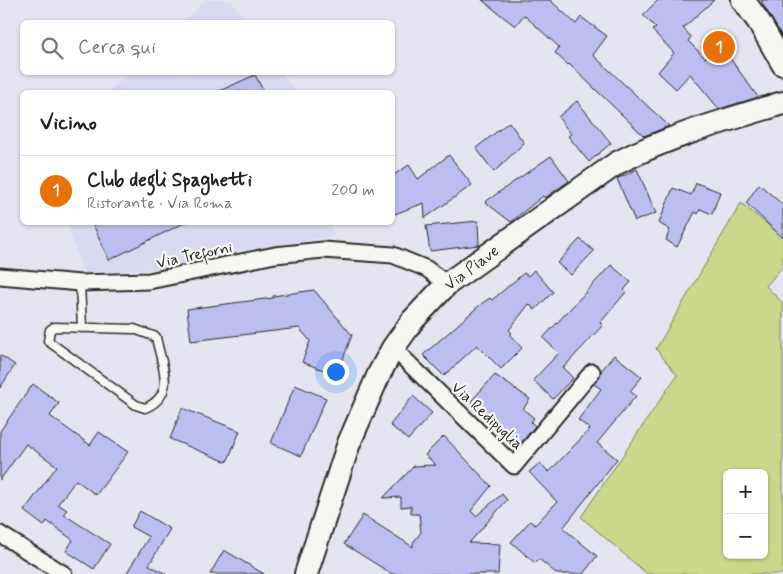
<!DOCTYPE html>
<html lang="it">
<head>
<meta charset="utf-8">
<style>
	body { margin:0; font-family:Mynerve,sans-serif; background:#f6f6f6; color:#222 }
	.controls { position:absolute; right:15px; bottom:15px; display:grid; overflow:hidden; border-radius:8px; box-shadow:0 1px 4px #0004 }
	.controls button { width:45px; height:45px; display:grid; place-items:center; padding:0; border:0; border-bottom:1px solid #e0e0e0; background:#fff; color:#222; font:25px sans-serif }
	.you { position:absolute; left:335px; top:371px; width:18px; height:18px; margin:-12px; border:4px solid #fff; border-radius:50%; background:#1a73e8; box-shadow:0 0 0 8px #1a73e833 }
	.badge { display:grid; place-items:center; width:32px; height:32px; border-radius:50%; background:#1f6fb2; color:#fff; font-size:16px; font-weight:700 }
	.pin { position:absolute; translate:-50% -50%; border:2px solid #fff; box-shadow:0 1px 5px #0006 }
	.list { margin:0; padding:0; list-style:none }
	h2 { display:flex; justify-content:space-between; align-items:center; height:65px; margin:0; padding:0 20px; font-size:21px }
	h2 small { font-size:16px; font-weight:400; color:#767676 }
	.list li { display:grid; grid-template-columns:32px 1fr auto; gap:15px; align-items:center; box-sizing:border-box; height:70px; padding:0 20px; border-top:1px solid #e0e0e0 }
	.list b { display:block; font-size:19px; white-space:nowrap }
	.list p { margin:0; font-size:16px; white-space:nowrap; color:#767676 }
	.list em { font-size:16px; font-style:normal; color:#767676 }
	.icon { flex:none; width:28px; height:28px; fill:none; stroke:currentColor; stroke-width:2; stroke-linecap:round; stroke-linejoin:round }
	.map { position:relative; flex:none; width:783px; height:574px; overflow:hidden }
	.search { position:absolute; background:#fff; box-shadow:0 1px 4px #0004; left:20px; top:20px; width:375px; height:55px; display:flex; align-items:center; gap:12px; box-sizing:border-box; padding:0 18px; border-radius:8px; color:#767676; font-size:19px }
	.panel { position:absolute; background:#fff; box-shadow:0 1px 4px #0004; left:20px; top:90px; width:375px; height:135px; border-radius:8px }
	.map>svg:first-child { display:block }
	.built { fill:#d9d9f1 }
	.green { fill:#cbd78a; stroke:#7b815a; fill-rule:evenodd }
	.building { fill:#bcbef0; stroke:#2b2b2b }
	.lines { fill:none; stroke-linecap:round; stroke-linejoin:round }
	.lane-casing { stroke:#2b2b2b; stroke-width:11 }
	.street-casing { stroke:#2b2b2b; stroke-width:19 }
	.secondary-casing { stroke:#2b2b2b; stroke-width:26 }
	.lane { stroke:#f6f6f2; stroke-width:8 }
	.street { stroke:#f6f6f2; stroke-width:15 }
	.secondary { stroke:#f6f6f2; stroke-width:22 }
	.labels { text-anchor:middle; stroke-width:4.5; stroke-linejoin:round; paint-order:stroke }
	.street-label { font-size:16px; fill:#2b2b2b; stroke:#f6f6f2 }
</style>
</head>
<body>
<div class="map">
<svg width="783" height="574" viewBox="0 0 783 574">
	<rect width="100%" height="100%" fill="#e5e5f1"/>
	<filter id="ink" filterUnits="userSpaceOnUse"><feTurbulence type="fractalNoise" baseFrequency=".02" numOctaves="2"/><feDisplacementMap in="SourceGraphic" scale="10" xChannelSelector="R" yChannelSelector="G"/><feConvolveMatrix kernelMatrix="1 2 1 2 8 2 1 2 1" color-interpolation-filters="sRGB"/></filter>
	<g filter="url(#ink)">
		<!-- built -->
		<path class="built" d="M 205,0 L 231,0 L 247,22 L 183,22 Z
			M 129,72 L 282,73 L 296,92 L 107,92 Z
			M 329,222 L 334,236 L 281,245 L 247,249 L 161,269 L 84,273 L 66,223 Z"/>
		<!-- green -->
		<path class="green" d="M 741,203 L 783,237 L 783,266 L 766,286 L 783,303 L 783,574 L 647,574 L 581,517 L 677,375 L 656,349 ZM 727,473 L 764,473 L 764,555 L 727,555 Z"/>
		<!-- building -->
		<path class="building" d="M 482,0 L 550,0 L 576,24 L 581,17 L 607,36 L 593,55 L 669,126 L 644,136 L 569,64 L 568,65 L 555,53 L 559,47 L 524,15 L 515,26 Z
			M 658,0 L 714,0 L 683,28 L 691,37 L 688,41 L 705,58 L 708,55 L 713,60 L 724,50 L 758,97 L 719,109 L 690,74 L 676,89 L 658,72 L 674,53 L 652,30 L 656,28 L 643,15 Z
			M 761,0 L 783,0 L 783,38 L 764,6 Z
			M 255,75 L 264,92 L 217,92 Z
			M 577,101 L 611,143 L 589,162 L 568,136 L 571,134 L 558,117 Z
			M 509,122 L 524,143 L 494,172 L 476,148 Z
			M 449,155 L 472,185 L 425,218 L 424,203 L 392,215 L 392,176 L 409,165 L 418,179 Z
			M 551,156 L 569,181 L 545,198 L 543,196 L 511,222 L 485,202 Z
			M 637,169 L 656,213 L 635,221 L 617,179 Z
			M 696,183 L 720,192 L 712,214 L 700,209 L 698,214 L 695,212 L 677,247 L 666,240 L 670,230 L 659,223 L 673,188 L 691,195 Z
			M 759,184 L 783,205 L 783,238 L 746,203 Z
			M 478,221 L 479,245 L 430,251 L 426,226 Z
			M 92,222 L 186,222 L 109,260 Z
			M 580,239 L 594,251 L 571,275 L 557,263 Z
			M 611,265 L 631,282 L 624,290 L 626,292 L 600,323 L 603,325 L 563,368 L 573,378 L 553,399 L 533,380 L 559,353 L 543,338 Z
			M 534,270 L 553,292 L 535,310 L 529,304 L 509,330 L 512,333 L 510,335 L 522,348 L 501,369 L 477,345 L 444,376 L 423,355 L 481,304 L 490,298 L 492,300 L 524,273 L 528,276 Z
			M 314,290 L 352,335 L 337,375 L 302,362 L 310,341 L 299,328 L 191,341 L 187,309 L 273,298 L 273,296 Z
			M 0,355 L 15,365 L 0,388 Z
			M 614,355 L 642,377 L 630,391 L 636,396 L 597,443 L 617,459 L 563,528 L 597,556 L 583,574 L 557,574 L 539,559 L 535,563 L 511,542 L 530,521 L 535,525 L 557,502 L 529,472 L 540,463 L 549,472 L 590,429 L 578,420 L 601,389 L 594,384 L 601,371 Z
			M 495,375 L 530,399 L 523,409 L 534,418 L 531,422 L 535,426 L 517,448 L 500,436 L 503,431 L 471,401 Z
			M 33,384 L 59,403 L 50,416 L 90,445 L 99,432 L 128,452 L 96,495 L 76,480 L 58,504 L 67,510 L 63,514 L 110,544 L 94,569 L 66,551 L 73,540 L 47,521 L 44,526 L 24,511 L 57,466 L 26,444 L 0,480 L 0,431 Z
			M 295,385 L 326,398 L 301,456 L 271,443 Z
			M 413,396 L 432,413 L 408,440 L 390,425 Z
			M 182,408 L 240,431 L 227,462 L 170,439 Z
			M 444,436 L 491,486 L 471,511 L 476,516 L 502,494 L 507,500 L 469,543 L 500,544 L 498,574 L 392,574 L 344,544 L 363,515 L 413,547 L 413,543 L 421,532 L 419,514 L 411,514 L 411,506 L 401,507 L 401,497 L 383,498 L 414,466 L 436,465 L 425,455 Z
			M 140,511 L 170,529 L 149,565 L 166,574 L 126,574 L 149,537 L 131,527 Z
			M 224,550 L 264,574 L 210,574 Z"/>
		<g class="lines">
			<defs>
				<path id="lane" d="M 80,283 L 82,328
					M 54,327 L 134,329 L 156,337 C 161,365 178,394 145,408 L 136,405 L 48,341 L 50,330 Z"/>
				<path id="street" d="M 0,276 L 80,283 L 149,281 L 275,255 L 323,250 L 393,255 L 427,269 L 447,284
					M 393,348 L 514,466 L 592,372
					M 0,534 L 64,574"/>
				<path id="secondary" d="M 743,0 L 759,22 L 783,64
					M 306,574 L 349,443 L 379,374 L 393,348 L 413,320 L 447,284 L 617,163 C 669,136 727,120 783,103"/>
			</defs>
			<!-- lane casing -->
			<use href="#lane" class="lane-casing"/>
			<!-- street casing -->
			<use href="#street" class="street-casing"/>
			<!-- secondary casing -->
			<use href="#secondary" class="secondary-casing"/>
			<!-- lane -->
			<use href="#lane" class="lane"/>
			<!-- street -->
			<use href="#street" class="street"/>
			<!-- secondary -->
			<use href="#secondary" class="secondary"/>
		</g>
	</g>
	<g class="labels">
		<!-- street labels -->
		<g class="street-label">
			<text transform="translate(194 254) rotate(-12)" y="6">Via Treforni</text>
			<text transform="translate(471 267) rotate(-37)" y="6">Via Piave</text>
			<text transform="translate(488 415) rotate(43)" y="6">Via Redipuglia</text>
		</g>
	</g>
</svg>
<div class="controls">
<button>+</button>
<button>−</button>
</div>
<div class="you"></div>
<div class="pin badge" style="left:719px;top:47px;background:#e8710a">1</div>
<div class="search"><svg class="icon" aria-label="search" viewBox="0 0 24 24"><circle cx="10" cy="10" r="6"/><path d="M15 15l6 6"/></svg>Cerca qui</div>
<section class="panel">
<h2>Vicino<small></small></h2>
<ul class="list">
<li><span class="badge" style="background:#e8710a">1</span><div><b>Club degli Spaghetti</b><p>Ristorante · Via Roma</p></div><em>200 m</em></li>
</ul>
</section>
</div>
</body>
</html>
